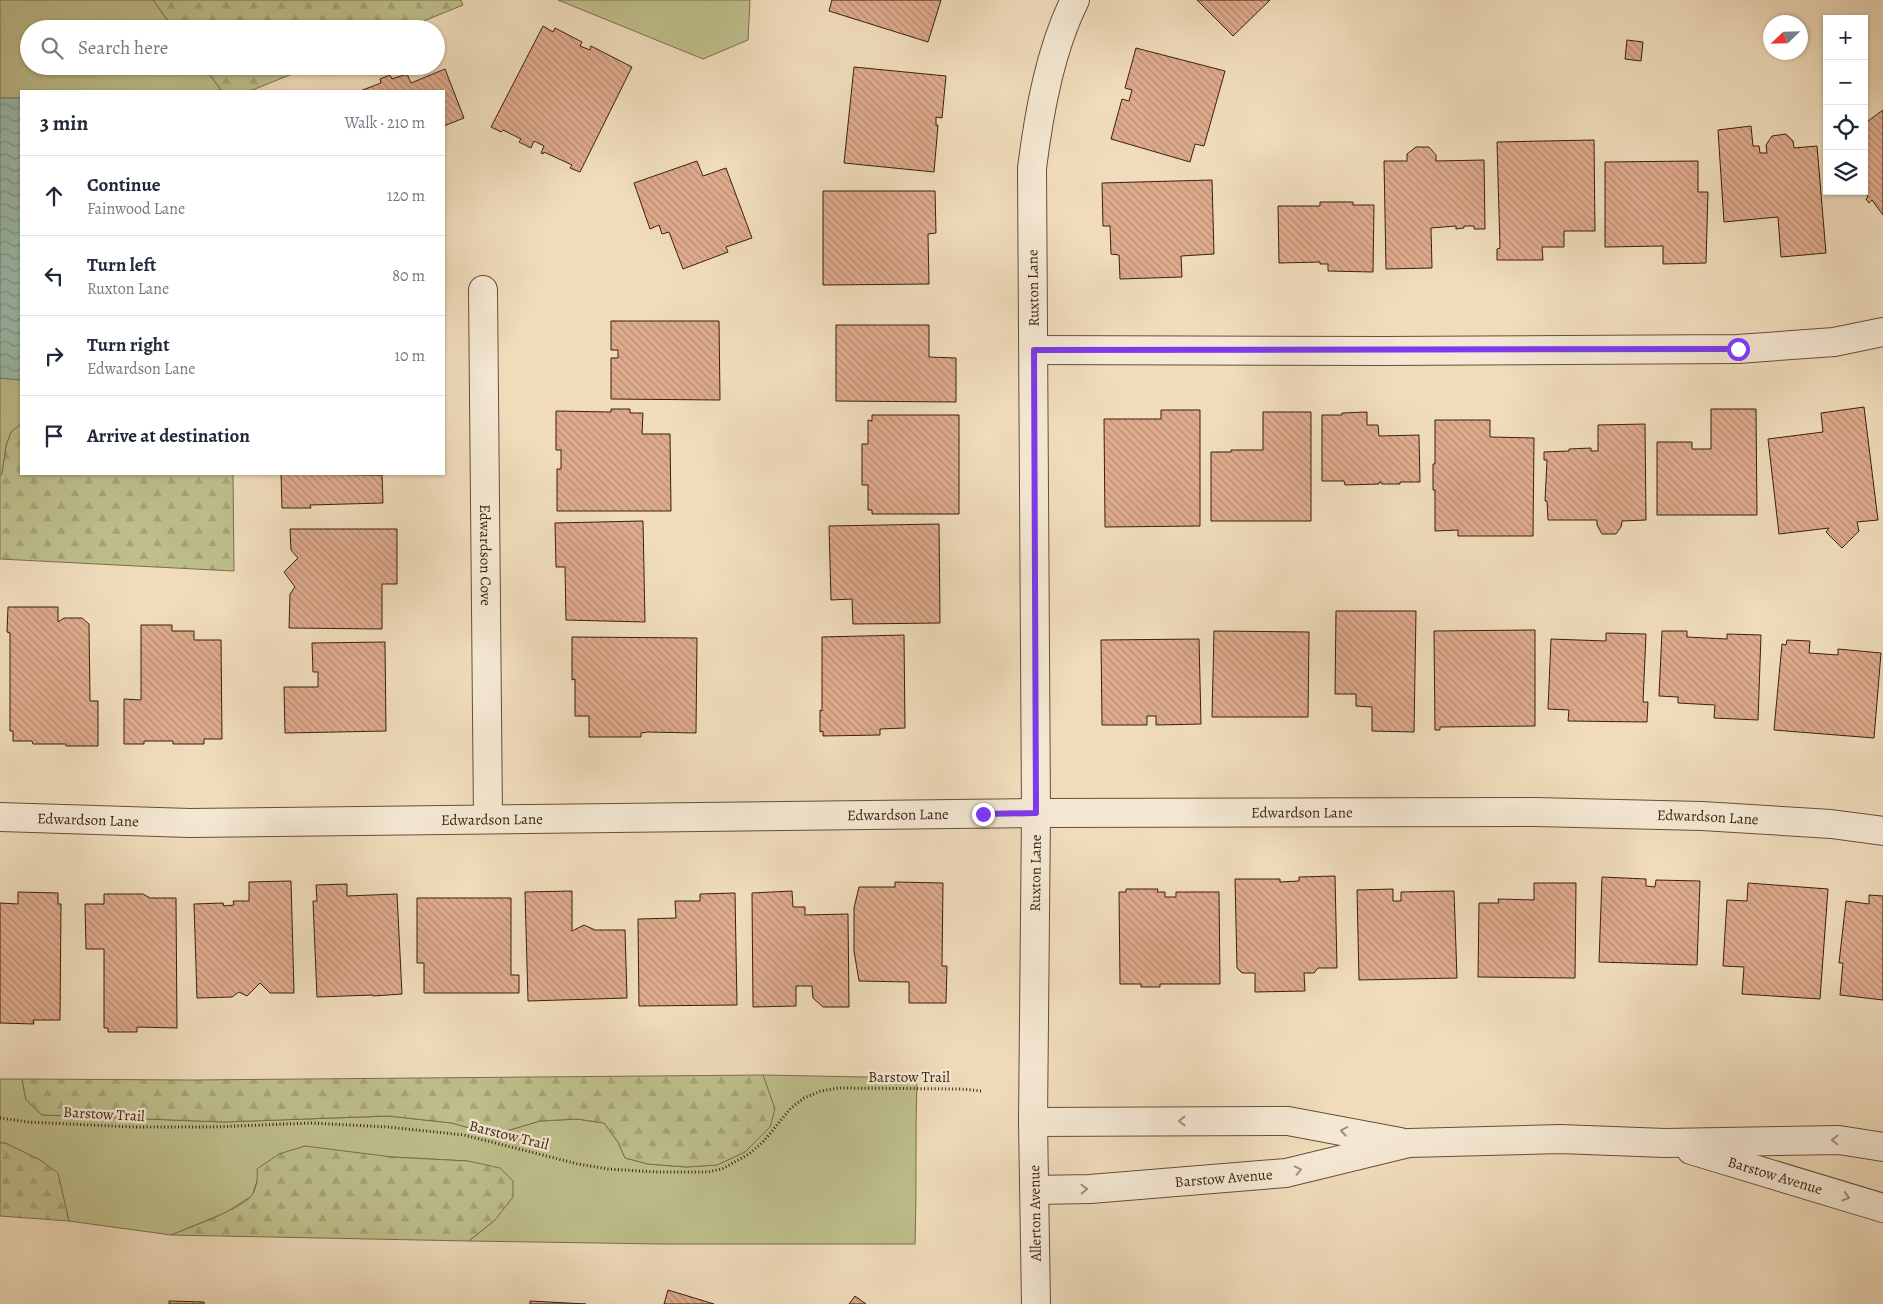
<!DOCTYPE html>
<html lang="en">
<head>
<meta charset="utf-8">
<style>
	body { margin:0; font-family:Alegreya,serif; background:#f2f2f3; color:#1f2937 }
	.controls { position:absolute; right:15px; top:15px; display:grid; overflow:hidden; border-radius:0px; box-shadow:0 1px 4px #0004 }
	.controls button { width:45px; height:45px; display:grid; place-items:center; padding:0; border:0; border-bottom:1px solid #e0e1e3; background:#fff; color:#1f2937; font:25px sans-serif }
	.compass { position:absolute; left:1763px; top:15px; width:45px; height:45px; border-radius:50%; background:#fff; box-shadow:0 1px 4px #0004; rotate:247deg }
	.stop { position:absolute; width:15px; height:15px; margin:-11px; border:4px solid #7c3aed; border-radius:50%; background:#fff }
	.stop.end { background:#7c3aed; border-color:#fff; box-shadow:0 1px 5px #0008 }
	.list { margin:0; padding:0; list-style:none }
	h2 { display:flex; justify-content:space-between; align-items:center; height:65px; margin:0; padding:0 20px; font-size:21px }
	h2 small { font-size:16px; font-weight:400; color:#747a83 }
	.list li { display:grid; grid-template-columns:32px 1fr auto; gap:15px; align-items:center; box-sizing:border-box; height:80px; padding:0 20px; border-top:1px solid #e0e1e3 }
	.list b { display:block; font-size:19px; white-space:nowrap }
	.list p { margin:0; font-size:16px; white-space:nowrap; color:#747a83 }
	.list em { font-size:16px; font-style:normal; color:#747a83 }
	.icon { flex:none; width:28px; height:28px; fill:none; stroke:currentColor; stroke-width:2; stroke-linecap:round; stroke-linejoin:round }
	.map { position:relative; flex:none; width:1883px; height:1304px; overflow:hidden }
	.search { position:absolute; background:#fff; box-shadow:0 1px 4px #0004; left:20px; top:20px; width:425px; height:55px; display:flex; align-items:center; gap:12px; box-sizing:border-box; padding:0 18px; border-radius:28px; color:#747a83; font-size:19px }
	.panel { position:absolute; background:#fff; box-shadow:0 1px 4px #0004; left:20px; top:90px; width:425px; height:385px; border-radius:0px }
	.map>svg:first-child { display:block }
	.grass { fill:#bebf8c; stroke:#7c6f4e }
	.forest { fill:url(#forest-firs); stroke:#7c6f4e }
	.water { fill:url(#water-waves); stroke:#747d6e }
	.building { fill:url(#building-back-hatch); stroke:#3b1f0f }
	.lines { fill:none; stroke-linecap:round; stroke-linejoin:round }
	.minor-casing { stroke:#684e3a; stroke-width:30 }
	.path { stroke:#3b1f0f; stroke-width:3; stroke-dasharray:1 2.5; stroke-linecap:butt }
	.minor { stroke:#f5e8d3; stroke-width:28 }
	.oneway { stroke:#a18e7b }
	.route { stroke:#7c3aed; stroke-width:6 }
	.labels { text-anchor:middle; stroke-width:5; stroke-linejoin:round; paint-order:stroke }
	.street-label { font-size:15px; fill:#3b1f0f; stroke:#f5e8d3 }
</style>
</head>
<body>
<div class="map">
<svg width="1883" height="1304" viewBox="0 0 1883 1304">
	<defs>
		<pattern id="forest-firs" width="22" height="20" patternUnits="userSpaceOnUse" patternTransform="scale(1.25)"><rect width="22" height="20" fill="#bebf8c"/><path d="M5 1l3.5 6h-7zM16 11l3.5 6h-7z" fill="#a4a478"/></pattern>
		<pattern id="water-waves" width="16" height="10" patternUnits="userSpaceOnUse" patternTransform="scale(1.25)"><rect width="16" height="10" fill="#9abcad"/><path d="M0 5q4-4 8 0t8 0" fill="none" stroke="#7f988b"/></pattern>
		<pattern id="building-back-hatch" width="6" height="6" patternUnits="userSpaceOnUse" patternTransform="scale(1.25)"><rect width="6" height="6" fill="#dfab8d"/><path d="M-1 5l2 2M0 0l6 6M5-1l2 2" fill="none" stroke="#b68b72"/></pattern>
	</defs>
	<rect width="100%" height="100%" fill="#f0dcbb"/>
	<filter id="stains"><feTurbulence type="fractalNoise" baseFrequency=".004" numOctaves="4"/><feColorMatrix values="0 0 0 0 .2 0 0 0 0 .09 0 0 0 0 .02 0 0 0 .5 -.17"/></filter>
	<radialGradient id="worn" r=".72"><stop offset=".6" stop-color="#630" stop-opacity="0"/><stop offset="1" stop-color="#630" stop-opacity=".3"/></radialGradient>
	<!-- grass -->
	<path class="grass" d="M 0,0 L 153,0 L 174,29 L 29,29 L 29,66 L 203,66 L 222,91 L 21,91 L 21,98 L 0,98 Z
		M 558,0 L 750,0 L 748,40 L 703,59 Z
		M 0,378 L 21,380 L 21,424 L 11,432 L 6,446 L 2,474 L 0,476 Z
		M 763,1075 L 917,1078 C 915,1133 917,1188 915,1244 L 662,1244 L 469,1241 L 495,1220 L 468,1161 L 392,1157 L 258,1178 L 252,1196 L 225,1213 L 171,1235 L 69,1221 L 57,1173 L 40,1160 L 5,1143 L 0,1143 L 0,1079 L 22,1079 L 26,1100 L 42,1115 L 224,1122 L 388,1116 L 452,1123 L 493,1135 L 540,1121 L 577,1119 L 604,1123 L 618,1142 L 625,1158 L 648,1164 L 686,1167 L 717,1165 L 745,1152 L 770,1127 L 774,1109 Z"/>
	<!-- forest -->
	<path class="forest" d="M 153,0 L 461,0 L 463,5 L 404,29 L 174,29 Z
		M 203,66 L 312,66 L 250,91 L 222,91 Z
		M 21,424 L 21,474 L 233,474 L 234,571 L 0,559 L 0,476 L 2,474 L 6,446 L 11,432 Z
		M 763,1075 L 775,1109 L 770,1127 L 745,1152 L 717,1165 L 686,1167 L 648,1164 L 625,1158 L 618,1142 L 604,1123 L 577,1119 L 540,1121 L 493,1135 L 452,1123 L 388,1116 L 224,1122 L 42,1115 L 26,1100 L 22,1079 L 192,1080 Z
		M 0,1143 L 5,1143 L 40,1160 L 58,1173 L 69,1221 L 0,1216 Z
		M 305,1146 L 392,1157 L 468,1161 L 500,1168 L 513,1181 L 513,1197 L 495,1220 L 469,1241 L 171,1235 C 188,1228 244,1208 252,1195 C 257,1187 258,1177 257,1169 L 279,1154 Z"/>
	<!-- water -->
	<path class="water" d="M 0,98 L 21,98 L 21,380 L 0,378 Z"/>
	<!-- building -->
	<path class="building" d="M 832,0 L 941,0 L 928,42 L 829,11 Z
		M 1197,0 L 1270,0 L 1233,36 Z
		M 543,26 L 553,32 L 555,28 L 582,42 L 580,46 L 590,50 L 591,46 L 632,67 L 580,172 L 570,168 L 572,165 L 544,152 L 543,154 L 541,153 L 544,146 L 534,141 L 531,148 L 519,142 L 521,139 L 503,130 L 501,132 L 491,127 Z
		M 1627,40 L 1643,42 L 1641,61 L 1625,59 Z
		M 1136,48 L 1225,71 L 1204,146 L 1195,144 L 1190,162 L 1111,139 L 1122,99 L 1129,101 L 1132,90 L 1125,88 Z
		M 854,67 L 946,76 L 942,118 L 936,117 L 936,125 L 938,125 L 934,172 L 844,163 Z
		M 445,69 L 464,118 L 444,126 L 444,91 L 360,91 L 381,83 L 380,79 L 390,75 L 392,79 L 407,74 L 411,83 Z
		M 1883,110 L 1883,215 L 1872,200 L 1869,203 L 1866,199 L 1868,197 L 1864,191 L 1864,124 Z
		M 1751,126 L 1753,146 L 1759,146 L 1760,153 L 1767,153 L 1766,145 L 1772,136 L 1786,134 L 1793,141 L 1794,148 L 1817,146 L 1826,253 L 1781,257 L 1778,217 L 1724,222 L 1718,130 Z
		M 1594,140 L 1595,231 L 1564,231 L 1564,247 L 1542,247 L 1543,260 L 1497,260 L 1497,249 L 1500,248 L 1497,142 Z
		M 1416,147 L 1429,147 L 1436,155 L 1436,161 L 1484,160 L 1485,229 L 1474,229 L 1474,226 L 1464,226 L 1464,228 L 1456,229 L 1456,226 L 1431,228 L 1432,268 L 1386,269 L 1384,161 L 1407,161 L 1407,154 Z
		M 697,161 L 703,176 L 726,168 L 752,238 L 726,247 L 728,252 L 683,269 L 669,232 L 662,234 L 659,225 L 650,229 L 634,183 Z
		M 1698,161 L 1698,192 L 1708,192 L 1706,263 L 1663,264 L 1663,246 L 1605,247 L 1605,162 Z
		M 1212,180 L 1214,254 L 1181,256 L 1182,277 L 1120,279 L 1119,255 L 1111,254 L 1110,226 L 1103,226 L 1102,183 Z
		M 823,191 L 935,191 L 936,233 L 928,234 L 929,284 L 823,285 Z
		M 1320,202 L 1353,202 L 1353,205 L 1374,205 L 1373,272 L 1328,271 L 1328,264 L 1320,264 L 1320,262 L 1279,263 L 1278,206 L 1320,206 Z
		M 611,321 L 719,321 L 720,400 L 611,399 L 611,358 L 618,358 L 618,350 L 611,350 Z
		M 836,325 L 929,325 L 929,357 L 956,358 L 956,402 L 836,401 Z
		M 1864,407 L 1878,520 L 1857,522 L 1859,531 L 1842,548 L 1826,532 L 1829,528 L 1779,534 L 1768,439 L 1823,432 L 1821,413 Z
		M 611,409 L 630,409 L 630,413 L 643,413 L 642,434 L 670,434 L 671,511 L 557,511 L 557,469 L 561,469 L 561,450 L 556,450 L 556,411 L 611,412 Z
		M 1711,409 L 1756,409 L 1757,515 L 1657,515 L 1657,442 L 1692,442 L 1692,449 L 1711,449 Z
		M 1161,410 L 1200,410 L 1200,526 L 1105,527 L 1104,419 L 1161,419 Z
		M 1263,412 L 1311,412 L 1311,521 L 1211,521 L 1211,452 L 1231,452 L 1231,450 L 1263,450 Z
		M 1367,412 L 1367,425 L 1378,425 L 1379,436 L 1419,435 L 1420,482 L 1400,482 L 1400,484 L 1382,484 L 1381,482 L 1379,482 L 1379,484 L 1345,485 L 1344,481 L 1322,481 L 1322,415 L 1342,415 L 1342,413 Z
		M 872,415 L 959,415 L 959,514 L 872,514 L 872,510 L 868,510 L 868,485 L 862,485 L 862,444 L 868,444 L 868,420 L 872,421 Z
		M 1435,420 L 1490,420 L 1490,437 L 1534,438 L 1533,536 L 1458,536 L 1458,530 L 1435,531 L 1435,490 L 1433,490 L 1433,464 L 1435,464 Z
		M 1645,424 L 1646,520 L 1622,521 L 1621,527 L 1616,534 L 1602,534 L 1597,525 L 1597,520 L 1548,520 L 1547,501 L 1545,501 L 1547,460 L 1544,460 L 1544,452 L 1569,451 L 1569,449 L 1591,448 L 1591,451 L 1598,451 L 1598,425 Z
		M 281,474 L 382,475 L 383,503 L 310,505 L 311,508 L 282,508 Z
		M 643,521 L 645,622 L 566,620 L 565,567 L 556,567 L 555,523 Z
		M 939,524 L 940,623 L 853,624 L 852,599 L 831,600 L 829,526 Z
		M 290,529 L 397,529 L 397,584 L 382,584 L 382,629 L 289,628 L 290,594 L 295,587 L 284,572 L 298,558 L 291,550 Z
		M 8,607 L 58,607 L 58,622 L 64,618 L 82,618 L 89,624 L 90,701 L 98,701 L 98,746 L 66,746 L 66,744 L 33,744 L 32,741 L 13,741 L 13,731 L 10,731 L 10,633 L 7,632 Z
		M 1336,611 L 1416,611 L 1414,732 L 1372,731 L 1372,707 L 1356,706 L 1356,694 L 1335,694 Z
		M 141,625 L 172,625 L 172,631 L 194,631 L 194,640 L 221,640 L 222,739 L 204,739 L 204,744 L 173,744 L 173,741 L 144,741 L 144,744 L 124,744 L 124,699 L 141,700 Z
		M 1535,630 L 1535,726 L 1440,727 L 1440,730 L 1435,730 L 1434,631 Z
		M 1214,631 L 1309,632 L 1308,717 L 1212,717 Z
		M 1662,631 L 1687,631 L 1687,637 L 1727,639 L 1727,634 L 1761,635 L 1758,720 L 1714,718 L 1715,705 L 1678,703 L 1678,697 L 1659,696 Z
		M 1606,633 L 1646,634 L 1643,702 L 1648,702 L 1647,722 L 1568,721 L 1569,710 L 1548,709 L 1551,639 L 1606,641 Z
		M 904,635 L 905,728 L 880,729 L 880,735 L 823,736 L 823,731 L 820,732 L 820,710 L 822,711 L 822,637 Z
		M 572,637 L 697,638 L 696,733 L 648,732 L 641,733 L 641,737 L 589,737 L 589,716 L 575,716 L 575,679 L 572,680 Z
		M 1199,639 L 1201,724 L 1156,725 L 1156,716 L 1147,716 L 1147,725 L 1102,725 L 1101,640 Z
		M 1787,640 L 1810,641 L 1809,653 L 1838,655 L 1838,649 L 1881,653 L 1874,738 L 1774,730 L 1782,644 L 1786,645 Z
		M 385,642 L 386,731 L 285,733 L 284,687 L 318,687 L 318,672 L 313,672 L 312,643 Z
		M 1335,876 L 1337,968 L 1318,968 L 1314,973 L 1304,973 L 1305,991 L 1255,992 L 1255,973 L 1242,973 L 1237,968 L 1235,879 L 1280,879 L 1280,882 L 1299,881 L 1299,877 Z
		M 1602,877 L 1646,879 L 1646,886 L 1655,887 L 1656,880 L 1700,881 L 1697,965 L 1599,962 Z
		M 291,881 L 294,993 L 270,993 L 260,983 L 247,996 L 239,992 L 232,997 L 197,998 L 194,904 L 223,903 L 224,906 L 234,905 L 233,901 L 249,901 L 249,882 Z
		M 895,882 L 943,883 L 942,966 L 947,966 L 946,1003 L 909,1003 L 909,982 L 859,981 L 854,951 L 854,908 L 859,887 L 895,887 Z
		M 1534,883 L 1576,883 L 1575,978 L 1478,977 L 1479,903 L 1499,903 L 1498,899 L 1534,900 Z
		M 1748,883 L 1828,889 L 1820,999 L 1742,994 L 1744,967 L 1723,966 L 1727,900 L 1747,901 Z
		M 347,884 L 347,896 L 397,894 L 402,994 L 373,996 L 373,995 L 317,997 L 313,901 L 317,901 L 316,885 Z
		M 1126,889 L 1158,889 L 1157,892 L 1165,892 L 1165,897 L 1176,897 L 1176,892 L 1219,892 L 1220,984 L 1160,984 L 1160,987 L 1141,987 L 1141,984 L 1120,984 L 1119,892 L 1126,892 Z
		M 1393,889 L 1393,901 L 1401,901 L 1401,892 L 1454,891 L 1457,978 L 1359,980 L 1357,890 Z
		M 572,891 L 572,931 L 584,925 L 595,930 L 625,930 L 627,998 L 528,1001 L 525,892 Z
		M 792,891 L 793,907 L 805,907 L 805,915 L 848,914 L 849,1007 L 823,1007 L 813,998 L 812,986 L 796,986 L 796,1006 L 753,1007 L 752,893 Z
		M 18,892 L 58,893 L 58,904 L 61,904 L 60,1020 L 33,1020 L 34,1024 L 0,1023 L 0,903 L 18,904 Z
		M 735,893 L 737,1005 L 639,1006 L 638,919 L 676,918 L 675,901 L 700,901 L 700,894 Z
		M 104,894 L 143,894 L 150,898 L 176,898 L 177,1028 L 137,1027 L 137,1032 L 108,1032 L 108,1028 L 104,1028 L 104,949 L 86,949 L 85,904 L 104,904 Z
		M 1869,895 L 1883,896 L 1883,1000 L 1840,995 L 1843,963 L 1839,963 L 1846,901 L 1869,904 Z
		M 417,898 L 511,898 L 511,975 L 519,975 L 519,993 L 424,993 L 424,963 L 417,963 Z
		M 668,1290 L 714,1304 L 664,1304 Z
		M 855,1296 L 866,1304 L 849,1304 Z
		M 169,1301 L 204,1302 L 204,1304 L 169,1304 Z
		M 530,1301 L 586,1304 L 530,1304 Z"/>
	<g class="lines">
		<defs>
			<g id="minor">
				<path id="s1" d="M 483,290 L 488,819"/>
				<path d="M 1034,350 L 1384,351 L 1738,349 L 1834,342 L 1883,332"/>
				<path id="s2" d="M 0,817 L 190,823 L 1036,813 L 1535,812 L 1702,816 L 1831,824 L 1883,831"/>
				<path d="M 1033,1122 L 1288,1121 L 1400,1142"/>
				<path id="s3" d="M 1691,1150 L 1883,1208"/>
				<path id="s4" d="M 1035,1190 L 1090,1189 L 1286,1173 L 1409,1143 L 1560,1139 L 1665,1143 L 1839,1140 L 1883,1147"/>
				<path id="s5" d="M 1036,1304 L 1033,1122 L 1036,813 L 1032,168 C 1039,113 1050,50 1075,0"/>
			</g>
		</defs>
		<!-- minor casing -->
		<use href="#minor" class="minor-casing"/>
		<!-- path -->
		<path class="path" d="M 0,1118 L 28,1122 L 132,1127 L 213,1127 L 311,1123 L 388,1127 L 464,1135 L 578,1164 L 608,1169 L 656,1172 L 708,1172 L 722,1169 L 749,1154 L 763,1142 L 791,1108 L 804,1098 L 821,1091 L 838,1088 L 961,1089 L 982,1091"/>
		<!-- minor -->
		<use href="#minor" class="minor"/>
	</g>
	<!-- one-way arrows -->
	<defs><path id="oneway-chevron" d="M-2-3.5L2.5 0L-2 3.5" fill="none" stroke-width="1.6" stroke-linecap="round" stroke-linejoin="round" transform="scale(1.25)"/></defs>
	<g class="oneway">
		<use href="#oneway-chevron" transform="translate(1182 1121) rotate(-180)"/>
		<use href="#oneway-chevron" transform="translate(1344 1131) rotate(-170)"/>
		<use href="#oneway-chevron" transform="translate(1835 1140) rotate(-179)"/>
		<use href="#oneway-chevron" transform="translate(1298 1170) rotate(-13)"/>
		<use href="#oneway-chevron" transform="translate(1084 1189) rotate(-2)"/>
		<use href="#oneway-chevron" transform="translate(1846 1197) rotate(17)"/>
	</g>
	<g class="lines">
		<!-- route -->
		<path class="route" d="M 983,814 L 1036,813 L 1034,350 L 1738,349"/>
	</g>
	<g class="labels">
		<!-- street labels -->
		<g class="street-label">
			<text transform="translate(1033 288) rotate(-91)" y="5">Ruxton Lane</text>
			<text dy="5" stroke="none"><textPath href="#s1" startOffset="265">Edwardson Cove</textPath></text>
			<text dy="5" stroke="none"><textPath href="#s2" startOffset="1302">Edwardson Lane</textPath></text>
			<text dy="5" stroke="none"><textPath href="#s2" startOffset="898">Edwardson Lane</textPath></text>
			<text dy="5" stroke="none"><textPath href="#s2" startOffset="1708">Edwardson Lane</textPath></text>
			<text dy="5" stroke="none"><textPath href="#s2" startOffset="492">Edwardson Lane</textPath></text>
			<text dy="5" stroke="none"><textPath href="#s2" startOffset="88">Edwardson Lane</textPath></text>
			<text dy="5" stroke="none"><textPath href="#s5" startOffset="431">Ruxton Lane</textPath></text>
			<text x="909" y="1082">Barstow Trail</text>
			<text transform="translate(104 1114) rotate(3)" y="5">Barstow Trail</text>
			<text transform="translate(509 1135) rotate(14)" y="5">Barstow Trail</text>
			<text dy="5" stroke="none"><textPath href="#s3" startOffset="88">Barstow Avenue</textPath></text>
			<text dy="5" stroke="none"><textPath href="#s4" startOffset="189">Barstow Avenue</textPath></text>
			<text transform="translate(1035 1213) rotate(-91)" y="5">Allerton Avenue</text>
		</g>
	</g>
	<rect width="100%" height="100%" filter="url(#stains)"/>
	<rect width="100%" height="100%" fill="url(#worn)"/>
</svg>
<div class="controls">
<button>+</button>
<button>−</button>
<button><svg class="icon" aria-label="locate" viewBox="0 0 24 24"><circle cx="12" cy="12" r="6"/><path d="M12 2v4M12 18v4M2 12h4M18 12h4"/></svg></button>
<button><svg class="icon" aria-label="layers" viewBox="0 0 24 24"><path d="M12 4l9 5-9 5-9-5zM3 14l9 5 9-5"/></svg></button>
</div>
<svg class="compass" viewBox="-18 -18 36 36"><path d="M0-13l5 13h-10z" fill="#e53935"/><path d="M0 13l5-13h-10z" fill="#747a83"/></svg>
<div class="stop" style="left:1738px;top:349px"></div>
<div class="stop end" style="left:983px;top:814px"></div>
<div class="search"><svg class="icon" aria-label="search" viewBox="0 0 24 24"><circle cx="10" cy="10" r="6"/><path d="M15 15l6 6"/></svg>Search here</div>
<section class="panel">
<h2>3 min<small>Walk · 210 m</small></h2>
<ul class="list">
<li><svg class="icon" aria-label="ahead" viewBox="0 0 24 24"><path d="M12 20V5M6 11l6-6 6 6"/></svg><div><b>Continue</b><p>Fainwood Lane</p></div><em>120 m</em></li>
<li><svg class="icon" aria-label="left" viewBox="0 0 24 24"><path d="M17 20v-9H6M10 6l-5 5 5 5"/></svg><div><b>Turn left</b><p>Ruxton Lane</p></div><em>80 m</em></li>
<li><svg class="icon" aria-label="right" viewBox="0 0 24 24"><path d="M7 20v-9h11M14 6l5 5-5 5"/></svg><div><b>Turn right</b><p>Edwardson Lane</p></div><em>10 m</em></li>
<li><svg class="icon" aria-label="arrive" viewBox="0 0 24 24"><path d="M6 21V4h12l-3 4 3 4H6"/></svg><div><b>Arrive at destination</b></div></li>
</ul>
</section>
</div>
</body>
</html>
